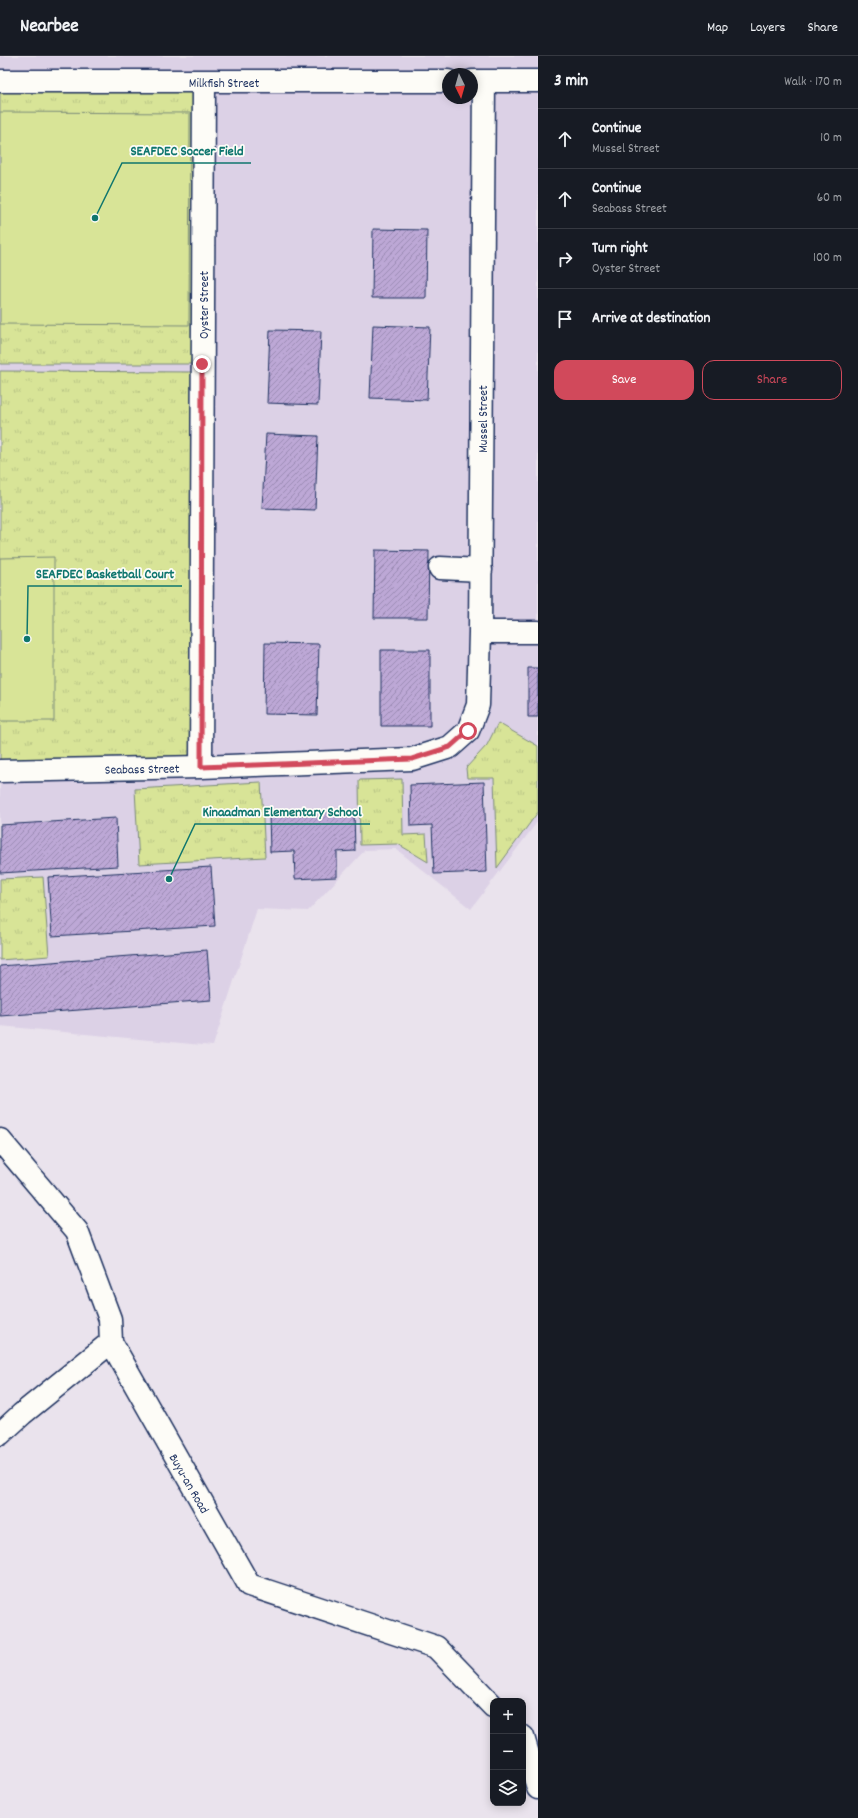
<!DOCTYPE html>
<html lang="en">
<head>
<meta charset="utf-8">
<style>
	body { margin:0; font-family:Dekko,sans-serif; background:#242831; color:#f1f3f6 }
	.controls { position:absolute; right:12px; bottom:12px; display:grid; overflow:hidden; border-radius:8px; box-shadow:0 2px 10px #0003 }
	.controls button { width:36px; height:36px; display:grid; place-items:center; padding:0; border:0; border-bottom:1px solid #363941; background:#171b24; color:#f1f3f6; font:20px sans-serif }
	.compass { position:absolute; left:442px; top:12px; width:36px; height:36px; border-radius:50%; background:#171b24; box-shadow:0 2px 10px #0003; rotate:175deg }
	.stop { position:absolute; width:12px; height:12px; margin:-9px; border:3px solid #d1495b; border-radius:50%; background:#fff }
	.stop.end { background:#d1495b; border-color:#fff; box-shadow:0 1px 4px #0008 }
	.list { margin:0; padding:0; list-style:none }
	h2 { display:flex; justify-content:space-between; align-items:center; height:52px; margin:0; padding:0 16px; font-size:17px }
	h2 small { font-size:13px; font-weight:400; color:#9ea1a6 }
	.list li { display:grid; grid-template-columns:26px 1fr auto; gap:12px; align-items:center; box-sizing:border-box; height:60px; padding:0 16px; border-top:1px solid #363941 }
	.list b { display:block; font-size:15px; white-space:nowrap }
	.list p { margin:0; font-size:13px; white-space:nowrap; color:#9ea1a6 }
	.list em { font-size:13px; font-style:normal; color:#9ea1a6 }
	.actions { display:flex; gap:8px; padding:12px 16px }
	.actions a { flex:1; padding:9px 0; border:1px solid #d1495b; border-radius:12px; text-align:center; font-size:14px; color:#d1495b }
	.actions .main { background:#d1495b; color:#fff }
	.icon { flex:none; width:22px; height:22px; fill:none; stroke:currentColor; stroke-width:2; stroke-linecap:round; stroke-linejoin:round }
	.map { position:relative; flex:none; width:538px; height:1762px; overflow:hidden }
	header { display:flex; align-items:center; gap:24px; box-sizing:border-box; height:56px; padding:0 20px; background:#171b24; border-bottom:1px solid #363941 }
	header strong { font-size:19px }
	nav { display:flex; gap:22px; margin-inline-start:auto; font-size:14px }
	main { display:flex }
	aside { flex:1; background:#171b24 }
	.map>svg:first-child { display:block }
	.built { fill:#dcd1e6; fill-rule:evenodd }
	.park { fill:url(#park-tufts); stroke:#7a8a7a }
	.garden { fill:#d8e497; stroke:#7a8a7a }
	.building { fill:url(#building-hatch); stroke:#1b2f5e }
	.lines { fill:none; stroke-linecap:round; stroke-linejoin:round }
	.minor-casing { stroke:#1b2f5e; stroke-width:25 }
	.minor { stroke:#fdfcf7; stroke-width:22 }
	.route { stroke:#d1495b; stroke-width:5 }
	.labels { text-anchor:middle; stroke-width:3.5; stroke-linejoin:round; paint-order:stroke }
	.street-label { font-size:13px; fill:#1b2f5e; stroke:#fdfcf7 }
	.leader { fill:none; stroke:#0f766e; stroke-width:1.5 }
	.callout-dot { fill:#0f766e; stroke:#fdfcf7; stroke-width:1.5 }
	.callout-label { font-size:14px; text-anchor:middle; font-weight:bold; fill:#0f766e; stroke:#fdfcf7; stroke-width:3.5; stroke-linejoin:round; paint-order:stroke }
</style>
</head>
<body>
<header>
<strong>Nearbee</strong>
<nav><a>Map</a><a>Layers</a><a>Share</a></nav>
</header>
<main>
<div class="map">
<svg width="538" height="1762" viewBox="0 0 538 1762">
	<defs>
		<pattern id="park-tufts" width="24" height="20" patternUnits="userSpaceOnUse"><rect width="24" height="20" fill="#d8e497"/><path d="M3 7l-1-3M5 7V3M7 7l1-3M15 17l-1-3M17 17v-4M19 17l1-3" fill="none" stroke="#b9c485"/></pattern>
		<pattern id="building-hatch" width="6" height="6" patternUnits="userSpaceOnUse"><rect width="6" height="6" fill="#bda8d6"/><path d="M-1 1l2-2M0 6l6-6M5 7l2-2" fill="none" stroke="#9989b1"/></pattern>
	</defs>
	<rect width="100%" height="100%" fill="#eae3ed"/>
	<filter id="ink" filterUnits="userSpaceOnUse"><feTurbulence type="fractalNoise" baseFrequency=".025" numOctaves="2"/><feDisplacementMap in="SourceGraphic" scale="8" xChannelSelector="R" yChannelSelector="G"/><feConvolveMatrix kernelMatrix="1 2 1 2 8 2 1 2 1" color-interpolation-filters="sRGB"/></filter>
	<g filter="url(#ink)">
		<!-- built -->
		<path class="built" d="M 0,0 L 538,0 L 538,765 L 471,853 L 396,793 L 365,794 L 308,855 L 257,853 L 213,990 L 0,970 ZM 448,18 L 472,18 L 472,42 L 448,42 Z"/>
		<!-- park -->
		<path class="park" d="M 0,25 L 204,26 L 202,308 L 0,308 Z
			M 0,315 L 196,316 L 194,704 L 0,708 Z
			M 498,667 L 538,690 L 538,756 L 497,812 L 494,722 L 467,722 L 466,712 L 487,689 Z
			M 402,723 L 403,779 L 426,778 L 428,806 L 398,788 L 360,789 L 359,724 Z
			M 261,726 L 265,801 L 139,808 L 135,733 Z
			M 43,821 L 49,900 L 0,904 L 0,823 Z"/>
		<!-- garden -->
		<path class="garden" d="M 0,56 L 190,57 L 189,269 L 0,268 Z
			M 54,501 L 54,665 L 0,665 L 0,502 Z"/>
		<!-- building -->
		<path class="building" d="M 373,173 L 427,174 L 426,242 L 372,242 Z
			M 373,269 L 430,271 L 427,344 L 370,342 Z
			M 270,274 L 321,275 L 318,349 L 267,347 Z
			M 266,378 L 318,380 L 315,454 L 262,452 Z
			M 375,494 L 429,495 L 428,562 L 374,562 Z
			M 265,587 L 319,588 L 317,659 L 264,658 Z
			M 381,594 L 430,594 L 430,670 L 381,670 Z
			M 528,612 L 538,612 L 538,661 L 528,661 Z
			M 484,726 L 487,816 L 434,818 L 432,769 L 411,770 L 410,729 Z
			M 354,755 L 355,795 L 337,796 L 337,821 L 295,823 L 294,795 L 270,796 L 269,757 Z
			M 116,762 L 118,810 L 0,817 L 0,769 Z
			M 211,811 L 215,870 L 52,880 L 48,821 Z
			M 207,894 L 211,944 L 0,960 L 0,910 Z"/>
		<g class="lines">
			<defs>
				<path id="minor" d="M 0,25 L 448,25
					M 472,25 L 538,25
					M 440,512 L 481,514
					M 480,576 L 538,576
					M 201,711 L 204,26
					M 0,715 L 201,711 L 412,703 L 450,691 L 468,675 L 478,649 L 480,576 L 484,25
					M 0,1084 L 77,1175 L 110,1263 L 111,1286 L 249,1529 L 436,1591 L 493,1650
					M 0,1378 L 22,1358 L 111,1286
					M 523,1681 L 538,1732"/>
			</defs>
			<!-- minor casing -->
			<use href="#minor" class="minor-casing"/>
			<!-- minor -->
			<use href="#minor" class="minor"/>
		</g>
	</g>
	<g class="lines" filter="url(#ink)">
		<!-- route -->
		<path class="route" d="M 202,308 L 201,711 L 412,703 L 450,691 L 468,675"/>
	</g>
	<g class="labels">
		<!-- street labels -->
		<g class="street-label">
			<text x="224" y="31">Milkfish Street</text>
			<text transform="translate(203 249) rotate(-90)" y="5">Oyster Street</text>
			<text transform="translate(482 363) rotate(-90)" y="5">Mussel Street</text>
			<text transform="translate(142 712) rotate(-1)" y="5">Seabass Street</text>
			<text transform="translate(190 1427) rotate(60)" y="5">Buyu-an Road</text>
		</g>
	</g>
	<!-- callouts -->
	<path class="leader" d="M95 162L122 107H251M27 583L28 530H182M169 823L195 768H370"/>
	<g class="callout-dot">
		<circle cx="95" cy="162" r="4"/>
		<circle cx="27" cy="583" r="4"/>
		<circle cx="169" cy="823" r="4"/>
	</g>
	<g class="callout-label">
		<text x="187" y="99">SEAFDEC Soccer Field</text>
		<text x="105" y="522">SEAFDEC Basketball Court</text>
		<text x="282" y="760">Kinaadman Elementary School</text>
	</g>
</svg>
<div class="controls">
<button>+</button>
<button>−</button>
<button><svg class="icon" aria-label="layers" viewBox="0 0 24 24"><path d="M12 4l9 5-9 5-9-5zM3 14l9 5 9-5"/></svg></button>
</div>
<svg class="compass" viewBox="-18 -18 36 36"><path d="M0-13l5 13h-10z" fill="#e53935"/><path d="M0 13l5-13h-10z" fill="#9ea1a6"/></svg>
<div class="stop" style="left:468px;top:675px"></div>
<div class="stop end" style="left:202px;top:308px"></div>
</div>
<aside>
<h2>3 min<small>Walk · 170 m</small></h2>
<ul class="list">
<li><svg class="icon" aria-label="ahead" viewBox="0 0 24 24"><path d="M12 20V5M6 11l6-6 6 6"/></svg><div><b>Continue</b><p>Mussel Street</p></div><em>10 m</em></li>
<li><svg class="icon" aria-label="ahead" viewBox="0 0 24 24"><path d="M12 20V5M6 11l6-6 6 6"/></svg><div><b>Continue</b><p>Seabass Street</p></div><em>60 m</em></li>
<li><svg class="icon" aria-label="right" viewBox="0 0 24 24"><path d="M7 20v-9h11M14 6l5 5-5 5"/></svg><div><b>Turn right</b><p>Oyster Street</p></div><em>100 m</em></li>
<li><svg class="icon" aria-label="arrive" viewBox="0 0 24 24"><path d="M6 21V4h12l-3 4 3 4H6"/></svg><div><b>Arrive at destination</b></div></li>
</ul>
<div class="actions"><a class="main">Save</a><a>Share</a></div>
</aside>
</main>
</body>
</html>
